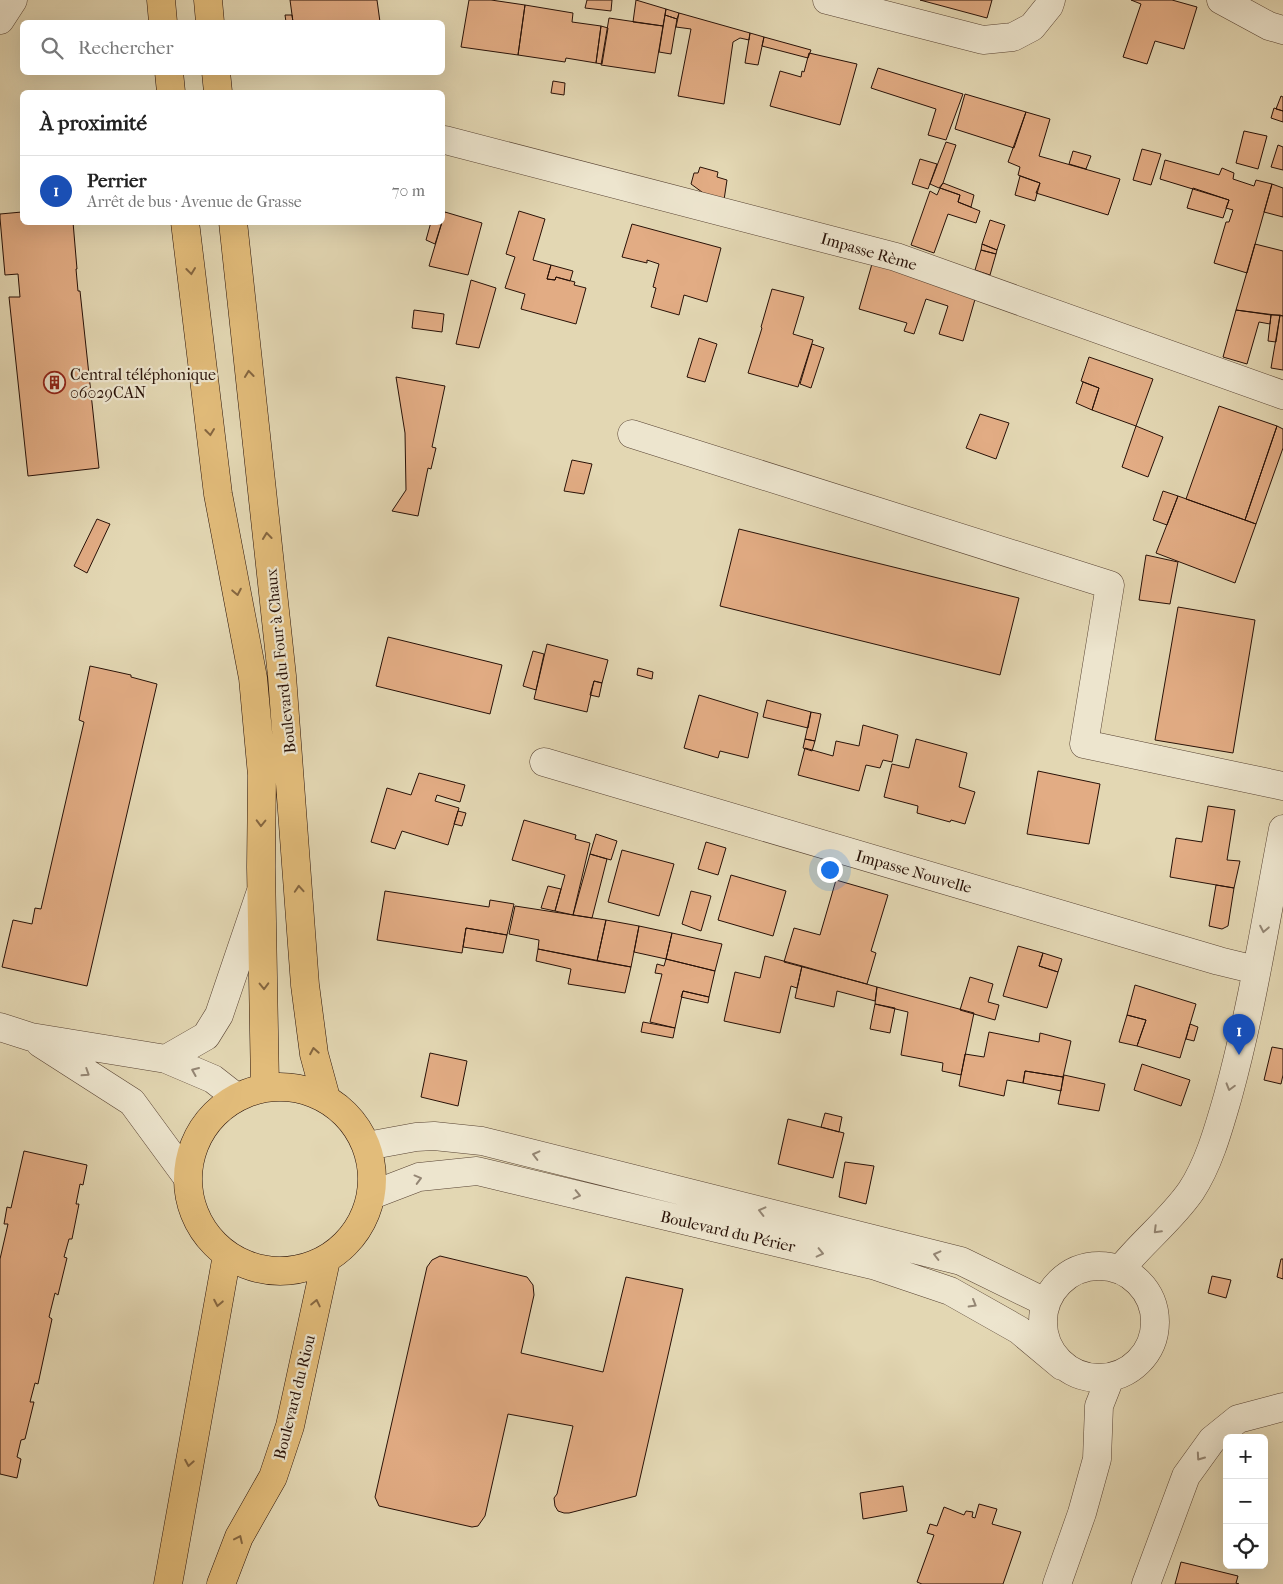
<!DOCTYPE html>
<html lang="fr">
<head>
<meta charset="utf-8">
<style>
	body { margin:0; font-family:"IM FELL French Canon",serif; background:#f2f2f2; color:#222 }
	.controls { position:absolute; right:15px; bottom:15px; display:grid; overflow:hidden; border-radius:8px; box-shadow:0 5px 20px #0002 }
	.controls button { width:45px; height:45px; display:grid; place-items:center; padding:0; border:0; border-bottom:1px solid #e0e0e0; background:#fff; color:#222; font:25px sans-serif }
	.you { position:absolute; left:829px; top:869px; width:18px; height:18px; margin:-12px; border:4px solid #fff; border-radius:50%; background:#1a73e8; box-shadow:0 0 0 8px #1a73e833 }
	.badge { display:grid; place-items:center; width:32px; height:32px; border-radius:50%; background:#0f766e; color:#fff; font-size:16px; font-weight:700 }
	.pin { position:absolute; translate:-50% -41px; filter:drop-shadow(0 1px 2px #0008) }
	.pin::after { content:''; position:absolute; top:26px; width:18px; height:15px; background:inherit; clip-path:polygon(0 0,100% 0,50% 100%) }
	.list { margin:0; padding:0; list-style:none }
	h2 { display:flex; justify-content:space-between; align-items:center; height:65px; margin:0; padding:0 20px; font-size:21px }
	h2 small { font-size:16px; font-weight:400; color:#767676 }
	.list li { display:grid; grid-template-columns:32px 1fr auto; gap:15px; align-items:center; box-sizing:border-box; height:70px; padding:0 20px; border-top:1px solid #e0e0e0 }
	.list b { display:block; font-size:19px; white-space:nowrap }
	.list p { margin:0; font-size:16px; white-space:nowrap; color:#767676 }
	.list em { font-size:16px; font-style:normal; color:#767676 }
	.icon { flex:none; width:28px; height:28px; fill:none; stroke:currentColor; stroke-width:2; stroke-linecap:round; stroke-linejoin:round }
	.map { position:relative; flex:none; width:1283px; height:1584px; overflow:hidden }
	.search { position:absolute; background:#fff; box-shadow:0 5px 20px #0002; left:20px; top:20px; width:425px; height:55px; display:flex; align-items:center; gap:12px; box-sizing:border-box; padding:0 18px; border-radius:8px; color:#767676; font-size:19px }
	.panel { position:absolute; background:#fff; box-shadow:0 5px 20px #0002; left:20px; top:90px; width:425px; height:135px; border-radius:8px }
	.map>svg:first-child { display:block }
	.building { fill:#e2ac84; stroke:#281107 }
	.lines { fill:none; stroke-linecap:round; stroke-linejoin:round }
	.minor-casing { stroke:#574232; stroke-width:29 }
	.major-casing { stroke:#281107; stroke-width:29 }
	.minor { stroke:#ede5ce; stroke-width:28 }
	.major { stroke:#e2bc7a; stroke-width:28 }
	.oneway { stroke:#856640 }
	.oneway2 { stroke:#948674 }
	.labels { text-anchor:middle; stroke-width:4.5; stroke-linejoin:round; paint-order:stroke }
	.street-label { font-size:16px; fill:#281107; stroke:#ede5ce }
	.poi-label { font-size:16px; fill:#281107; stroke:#ede5ce; text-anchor:start }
</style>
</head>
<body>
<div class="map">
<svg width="1283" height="1584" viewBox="0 0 1283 1584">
	<rect width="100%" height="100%" fill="#e3d7b3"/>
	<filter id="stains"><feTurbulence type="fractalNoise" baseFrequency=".004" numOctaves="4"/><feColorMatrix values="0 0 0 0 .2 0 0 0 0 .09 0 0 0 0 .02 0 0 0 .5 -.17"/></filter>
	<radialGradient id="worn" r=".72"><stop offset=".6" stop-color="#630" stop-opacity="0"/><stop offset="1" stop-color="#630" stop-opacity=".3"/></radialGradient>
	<!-- building -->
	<path class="building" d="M 290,0 L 377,0 L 380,22 L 293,22 Z
		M 469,0 L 491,0 L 525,5 L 518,55 L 461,47 Z
		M 587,0 L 612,0 L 611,11 L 585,8 Z
		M 636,0 L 666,9 L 663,26 L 633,22 Z
		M 920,0 L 992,0 L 987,18 Z
		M 1131,0 L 1172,0 L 1197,7 L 1184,49 L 1155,41 L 1147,64 L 1123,57 L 1141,4 Z
		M 525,5 L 573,13 L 572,22 L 601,26 L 596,63 L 566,58 L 565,62 L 518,55 Z
		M 666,9 L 679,13 L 677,19 L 665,15 Z
		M 679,13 L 750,33 L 749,40 L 740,38 L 733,42 L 724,104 L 678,96 L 691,29 L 676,27 Z
		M 285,15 L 292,15 L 293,22 L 286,22 Z
		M 665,15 L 677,19 L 671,54 L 659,52 Z
		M 609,18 L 663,26 L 655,73 L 601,65 Z
		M 601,26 L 608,28 L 602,64 L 596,63 Z
		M 750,33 L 764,37 L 758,65 L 745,63 Z
		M 764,37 L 811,50 L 808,58 L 762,46 Z
		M 809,53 L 857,64 L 840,125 L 770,106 L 780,71 L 801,77 L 802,71 L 804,72 Z
		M 878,68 L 963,94 L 946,140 L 928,135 L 936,109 L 871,88 Z
		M 553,81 L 565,83 L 564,95 L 551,93 Z
		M 965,94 L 1026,112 L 1014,148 L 955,129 Z
		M 1281,96 L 1283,97 L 1283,111 L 1276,109 Z
		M 1274,108 L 1283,111 L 1283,122 L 1271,118 Z
		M 1026,112 L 1050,119 L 1039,156 L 1120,179 L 1108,215 L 1036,193 L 1040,183 L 1018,175 L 1020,167 L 1008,162 Z
		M 1244,131 L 1267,136 L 1258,169 L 1236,163 Z
		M 946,142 L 956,145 L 943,183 L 939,188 L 930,184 Z
		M 1278,145 L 1283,147 L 1283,170 L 1271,167 Z
		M 1142,149 L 1161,154 L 1151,185 L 1133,180 Z
		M 1073,151 L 1091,156 L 1086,169 L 1069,164 Z
		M 920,159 L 937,164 L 928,189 L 912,184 Z
		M 1165,160 L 1219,175 L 1222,168 L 1234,173 L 1233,179 L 1254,186 L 1256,180 L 1272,184 L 1247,273 L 1214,263 L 1226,222 L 1229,222 L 1233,210 L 1226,208 L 1229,200 L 1160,179 Z
		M 700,167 L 718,172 L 717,177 L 727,180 L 724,200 L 706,195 L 691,184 L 694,173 L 698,173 Z
		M 1020,176 L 1040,183 L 1035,201 L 1015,195 Z
		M 943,183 L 974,195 L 971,207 L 958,202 L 960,195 L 940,188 Z
		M 1272,184 L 1283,188 L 1283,217 L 1264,212 Z
		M 940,188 L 960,195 L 958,202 L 980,211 L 976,223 L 948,214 L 934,253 L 911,245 L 930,191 L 937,195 Z
		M 1193,188 L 1229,200 L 1223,218 L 1187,208 Z
		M 519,211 L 545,219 L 533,260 L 551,265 L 547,279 L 555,280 L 556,277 L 575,282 L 574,285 L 586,288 L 576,324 L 521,309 L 525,294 L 505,288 L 515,257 L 506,254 Z
		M 22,212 L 22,222 L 73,222 L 77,269 L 76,269 L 78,291 L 80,291 L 99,468 L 28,476 L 9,297 L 20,297 L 18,274 L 5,275 L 0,218 L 0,214 Z
		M 445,212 L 482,223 L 468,275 L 429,266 Z
		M 990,220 L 1005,225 L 997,250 L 982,244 Z
		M 431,222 L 442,222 L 435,244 L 426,240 Z
		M 632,224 L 721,248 L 707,302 L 684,295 L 679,315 L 651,307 L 656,288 L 653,287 L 659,264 L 647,260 L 647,263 L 622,257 Z
		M 982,244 L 997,250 L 996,254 L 981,250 Z
		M 1255,244 L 1283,251 L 1283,316 L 1236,310 Z
		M 981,250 L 996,254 L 990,275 L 975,270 Z
		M 874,257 L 978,289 L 963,341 L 939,334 L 948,306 L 926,299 L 914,334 L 904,331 L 907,323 L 859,309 Z
		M 551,265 L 573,271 L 570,281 L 556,277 L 555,280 L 547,279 Z
		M 471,280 L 496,288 L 479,348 L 456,344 Z
		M 772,289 L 804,297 L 793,334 L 813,340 L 798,387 L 748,373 L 762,328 L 761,327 Z
		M 414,310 L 444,314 L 442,332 L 412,328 Z
		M 1236,310 L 1271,315 L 1270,324 L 1259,322 L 1247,364 L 1223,357 Z
		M 1271,315 L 1280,315 L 1276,342 L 1268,341 Z
		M 1280,315 L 1283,316 L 1283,370 L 1271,368 Z
		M 699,338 L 717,344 L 705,382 L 687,377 Z
		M 812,344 L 824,348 L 811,388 L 800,384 Z
		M 1089,357 L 1153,379 L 1136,426 L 1092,410 L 1099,388 L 1081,381 Z
		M 396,377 L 445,386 L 432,447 L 436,448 L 431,469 L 428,468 L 418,516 L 392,511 L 406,490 L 405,433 Z
		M 1083,382 L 1099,388 L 1092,410 L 1076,403 Z
		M 1219,406 L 1277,426 L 1245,520 L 1186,499 Z
		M 980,414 L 1009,423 L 996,459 L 966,448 Z
		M 1136,426 L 1163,437 L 1148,477 L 1122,467 Z
		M 1277,426 L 1283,429 L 1283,448 L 1256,524 L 1245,520 Z
		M 572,460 L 592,464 L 584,494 L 564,491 Z
		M 1163,491 L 1178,496 L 1167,525 L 1153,520 Z
		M 1178,496 L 1256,524 L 1235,583 L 1156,553 Z
		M 97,519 L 110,524 L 87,573 L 74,566 Z
		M 739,529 L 1019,598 L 1000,675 L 720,606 Z
		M 1146,555 L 1178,562 L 1170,604 L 1139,600 Z
		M 1178,607 L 1255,620 L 1233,753 L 1155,740 Z
		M 388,637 L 502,665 L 490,714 L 376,686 Z
		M 547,644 L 608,660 L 602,683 L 594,681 L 587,712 L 534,699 Z
		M 533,651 L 544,654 L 536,690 L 523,686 Z
		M 90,666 L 131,675 L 131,677 L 157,684 L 87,986 L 2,967 L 13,920 L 32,924 L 35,908 L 41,909 L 84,722 L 79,720 Z
		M 638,668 L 653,672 L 652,679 L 637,675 Z
		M 594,681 L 602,683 L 599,697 L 590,695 Z
		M 699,695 L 758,713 L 748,758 L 720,751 L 718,758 L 684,748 Z
		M 767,700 L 811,712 L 808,728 L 763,717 Z
		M 811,712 L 821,714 L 815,741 L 805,739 Z
		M 863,725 L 898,735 L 892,762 L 883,760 L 880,768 L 866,765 L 859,791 L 798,775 L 805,748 L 833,756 L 836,741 L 859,746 Z
		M 805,739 L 815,741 L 812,751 L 803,748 Z
		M 916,739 L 967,753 L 959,787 L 975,792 L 965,824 L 951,820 L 950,822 L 917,813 L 918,806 L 884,797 L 892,764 L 909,768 Z
		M 1038,771 L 1100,784 L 1089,844 L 1027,834 Z
		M 419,773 L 465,785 L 460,802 L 437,795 L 435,801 L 459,808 L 448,845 L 402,831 L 395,849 L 371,842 L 387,788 L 411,795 Z
		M 1208,806 L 1235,810 L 1227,860 L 1240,861 L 1234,888 L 1170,877 L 1176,838 L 1202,842 Z
		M 458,811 L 466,813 L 462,826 L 454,824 Z
		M 524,820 L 576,835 L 575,839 L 590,843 L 573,915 L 555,911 L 565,875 L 512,860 Z
		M 596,834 L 617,841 L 611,860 L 590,854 Z
		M 706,842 L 726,848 L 718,875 L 698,869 Z
		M 622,850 L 674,864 L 659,916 L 608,902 Z
		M 590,854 L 607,859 L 592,918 L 573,915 Z
		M 731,875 L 786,891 L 773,936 L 718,920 Z
		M 836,880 L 888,895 L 871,951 L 876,953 L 867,984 L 784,962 L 794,928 L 820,935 Z
		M 1216,885 L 1234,888 L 1228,926 L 1222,929 L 1209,926 Z
		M 548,886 L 561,889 L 555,911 L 541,908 Z
		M 385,891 L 489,907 L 490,900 L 514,904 L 507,935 L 466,928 L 462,953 L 377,940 Z
		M 691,891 L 711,896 L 701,931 L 682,924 Z
		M 515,906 L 606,920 L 597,961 L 538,949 L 539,940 L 509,934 Z
		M 606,920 L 639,926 L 631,967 L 597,961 Z
		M 639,926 L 672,933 L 666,959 L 634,952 Z
		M 466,928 L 507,935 L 503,953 L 463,947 Z
		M 672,933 L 722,944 L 715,971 L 666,959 Z
		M 1018,946 L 1043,953 L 1039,966 L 1058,972 L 1047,1008 L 1003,996 Z
		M 538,949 L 631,967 L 625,993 L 568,984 L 571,969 L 536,961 Z
		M 1043,953 L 1062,959 L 1058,972 L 1039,966 Z
		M 765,956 L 802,966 L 797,988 L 791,986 L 780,1033 L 724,1021 L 735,972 L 760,978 Z
		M 666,959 L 715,971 L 709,997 L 683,991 L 675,1028 L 650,1022 L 662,974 L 655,973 L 657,964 L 664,966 Z
		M 802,966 L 877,987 L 875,1001 L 837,991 L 834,1007 L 795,998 Z
		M 970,977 L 993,984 L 988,1002 L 999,1005 L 995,1020 L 960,1010 Z
		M 1135,985 L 1196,1004 L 1180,1058 L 1137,1046 L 1146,1020 L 1127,1015 Z
		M 877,987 L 974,1013 L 961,1075 L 942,1071 L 943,1063 L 901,1055 L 908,1012 L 875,1004 Z
		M 683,991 L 709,997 L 708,1003 L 681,997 Z
		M 875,1004 L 895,1008 L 890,1033 L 870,1029 Z
		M 1127,1015 L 1146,1020 L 1137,1046 L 1119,1042 Z
		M 643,1022 L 675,1028 L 673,1038 L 641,1032 Z
		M 1190,1024 L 1198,1027 L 1194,1041 L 1186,1039 Z
		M 989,1032 L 1039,1042 L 1040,1033 L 1071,1041 L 1063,1077 L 1025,1071 L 1023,1083 L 1007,1080 L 1004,1096 L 959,1086 L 965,1054 L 984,1057 Z
		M 1272,1047 L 1283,1049 L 1283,1075 L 1281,1084 L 1264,1080 Z
		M 430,1053 L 467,1061 L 458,1106 L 421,1097 Z
		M 1142,1064 L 1190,1080 L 1181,1106 L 1134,1090 Z
		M 1025,1071 L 1063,1077 L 1061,1091 L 1023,1083 Z
		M 1064,1075 L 1105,1084 L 1099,1111 L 1058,1104 Z
		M 825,1113 L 842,1117 L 839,1132 L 821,1127 Z
		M 788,1119 L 844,1133 L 833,1178 L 778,1164 Z
		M 24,1151 L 87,1165 L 83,1185 L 80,1184 L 76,1204 L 79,1204 L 72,1239 L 69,1239 L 64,1257 L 67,1258 L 58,1295 L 55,1293 L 49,1317 L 52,1319 L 38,1384 L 35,1383 L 30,1402 L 34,1402 L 25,1439 L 21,1440 L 17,1457 L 21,1459 L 17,1478 L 0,1474 L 0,1259 L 8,1224 L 4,1224 L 7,1207 L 11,1208 Z
		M 845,1162 L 874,1166 L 866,1204 L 839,1197 Z
		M 440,1256 L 527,1277 L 533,1285 L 534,1295 L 521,1353 L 603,1372 L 626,1277 L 683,1289 L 636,1496 L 569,1513 L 564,1513 L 558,1511 L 555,1506 L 554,1498 L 557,1494 L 573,1426 L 508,1414 L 485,1516 L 478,1526 L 472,1527 L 379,1506 L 375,1497 L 427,1267 L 432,1260 Z
		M 1281,1259 L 1283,1259 L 1283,1279 L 1277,1277 Z
		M 1212,1276 L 1231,1280 L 1226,1298 L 1208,1293 Z
		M 903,1486 L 907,1511 L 863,1519 L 860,1493 Z
		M 979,1504 L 997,1509 L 992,1524 L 1021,1532 L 1003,1584 L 922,1584 L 917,1582 L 934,1535 L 927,1533 L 930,1524 L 937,1526 L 944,1507 L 964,1515 L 966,1511 L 973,1512 L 972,1517 L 975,1518 Z
		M 1181,1562 L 1238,1576 L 1236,1583 L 1239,1584 L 1175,1584 Z"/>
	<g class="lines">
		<defs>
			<path id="minor" d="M 827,0 L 983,40 L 1013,37 L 1032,27 L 1049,6 L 1051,0
				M 1221,0 L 1269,26 L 1283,30
				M 0,20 L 13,0
				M 445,140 L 896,257 L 1283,395
				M 632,434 L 1110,585 L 1084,744 L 1283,786
				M 544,762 L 1219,961 L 1256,970
				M 0,1027 L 31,1037 L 166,1059 L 213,1079 L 236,1097
				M 40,1043 L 132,1102 L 187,1177
				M 166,1059 L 206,1036 L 219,1015 L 260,894
				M 367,1146 L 416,1137 L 434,1136 L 482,1141 L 961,1261 L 1045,1302
				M 372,1195 L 419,1177 L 477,1171 L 876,1266 L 950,1291 L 1019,1330 L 1062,1366
				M1043 1322a56 56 0 1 1 112 0a56 56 0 1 1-112 0Z
				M 1120,1270 C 1142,1242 1171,1220 1191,1191 C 1209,1164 1219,1127 1228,1096 C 1252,1009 1266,918 1283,829
				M 1057,1584 L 1082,1513 L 1097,1459 L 1099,1406 L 1110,1378
				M 1146,1584 L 1186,1476 L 1212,1440 L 1238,1419 L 1283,1407"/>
			<path id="major" d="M 161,0 L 163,22
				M 208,0 L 210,22
				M 169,72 L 171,92
				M 216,72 L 218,92
				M 185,222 L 218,494 L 253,678 L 262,775 L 261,867 L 265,1086
				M 233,222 L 282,676 L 305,985 L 314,1054 L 326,1098
				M188 1179a92 92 0 1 1 184 0a92 92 0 1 1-184 0Z
				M 168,1584 L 227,1255
				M 221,1584 L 239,1537 L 273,1477 L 290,1426 L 326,1260"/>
		</defs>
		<!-- minor casing -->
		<use href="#minor" class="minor-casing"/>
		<!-- major casing -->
		<use href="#major" class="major-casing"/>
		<!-- minor -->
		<use href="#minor" class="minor"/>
		<!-- major -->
		<use href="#major" class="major"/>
	</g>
	<!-- one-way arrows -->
	<defs><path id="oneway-chevron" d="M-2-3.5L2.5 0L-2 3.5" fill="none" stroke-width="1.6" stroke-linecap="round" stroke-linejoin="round" transform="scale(1.25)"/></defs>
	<g class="oneway">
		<use href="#oneway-chevron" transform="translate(191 271) rotate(83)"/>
		<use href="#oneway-chevron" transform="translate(249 374) rotate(-96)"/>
		<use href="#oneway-chevron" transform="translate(210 432) rotate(83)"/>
		<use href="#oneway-chevron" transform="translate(267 536) rotate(-96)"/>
		<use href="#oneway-chevron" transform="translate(237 592) rotate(79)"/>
		<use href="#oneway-chevron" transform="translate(261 823) rotate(91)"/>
		<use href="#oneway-chevron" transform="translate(299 889) rotate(-94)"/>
		<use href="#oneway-chevron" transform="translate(264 986) rotate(89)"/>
		<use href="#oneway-chevron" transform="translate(314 1051) rotate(-100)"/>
		<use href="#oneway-chevron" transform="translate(218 1303) rotate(101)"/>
		<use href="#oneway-chevron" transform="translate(316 1303) rotate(-78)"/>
		<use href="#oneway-chevron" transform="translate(189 1463) rotate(100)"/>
		<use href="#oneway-chevron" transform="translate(239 1539) rotate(-65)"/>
	</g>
	<g class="oneway2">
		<use href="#oneway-chevron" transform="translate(1264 929) rotate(101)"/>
		<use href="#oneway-chevron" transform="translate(195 1071) rotate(-157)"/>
		<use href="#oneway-chevron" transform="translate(86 1073) rotate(33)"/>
		<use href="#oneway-chevron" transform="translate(1230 1087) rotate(106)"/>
		<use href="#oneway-chevron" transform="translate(536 1155) rotate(-166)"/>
		<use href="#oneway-chevron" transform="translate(418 1179) rotate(-15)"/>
		<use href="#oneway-chevron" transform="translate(577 1195) rotate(13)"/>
		<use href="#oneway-chevron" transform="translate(762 1211) rotate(-166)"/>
		<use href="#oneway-chevron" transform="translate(1157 1230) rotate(135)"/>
		<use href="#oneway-chevron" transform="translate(820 1253) rotate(13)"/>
		<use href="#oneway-chevron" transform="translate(937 1255) rotate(-166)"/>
		<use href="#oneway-chevron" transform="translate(973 1304) rotate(30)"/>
		<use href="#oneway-chevron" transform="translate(1200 1457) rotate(125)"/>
	</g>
	<!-- icons -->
	<defs>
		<symbol id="building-ring" viewBox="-11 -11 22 22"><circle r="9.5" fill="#ede5ce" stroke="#8f2418" stroke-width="1.5"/><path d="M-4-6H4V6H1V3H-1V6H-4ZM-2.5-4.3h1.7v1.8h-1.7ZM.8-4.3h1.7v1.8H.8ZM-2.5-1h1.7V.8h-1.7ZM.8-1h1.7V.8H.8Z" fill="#8f2418"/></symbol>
	</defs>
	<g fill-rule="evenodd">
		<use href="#building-ring" x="42" y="370" width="25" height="25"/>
	</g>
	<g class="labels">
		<!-- street labels -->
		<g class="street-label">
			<text transform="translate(869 251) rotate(16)" y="6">Impasse Rème</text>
			<text transform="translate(280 661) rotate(-96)" y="6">Boulevard du Four à Chaux</text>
			<text transform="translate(914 871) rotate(16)" y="6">Impasse Nouvelle</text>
			<text transform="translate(728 1231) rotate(13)" y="6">Boulevard du Périer</text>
			<text transform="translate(294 1397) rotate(-76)" y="6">Boulevard du Riou</text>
		</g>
		<!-- poi labels -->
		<g class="poi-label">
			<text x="70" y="380">Central téléphonique<tspan x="70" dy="18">06029CAN</tspan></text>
		</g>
	</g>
	<rect width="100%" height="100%" filter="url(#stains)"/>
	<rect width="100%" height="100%" fill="url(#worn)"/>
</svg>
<div class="controls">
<button>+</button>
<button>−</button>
<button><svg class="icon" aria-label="locate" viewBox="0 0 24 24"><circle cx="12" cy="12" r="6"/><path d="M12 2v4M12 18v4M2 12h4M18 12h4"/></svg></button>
</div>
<div class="you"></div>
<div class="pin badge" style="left:1239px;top:1055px;background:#1a4fb4">1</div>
<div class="search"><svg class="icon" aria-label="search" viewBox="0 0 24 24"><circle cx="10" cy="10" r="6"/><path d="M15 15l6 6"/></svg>Rechercher</div>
<section class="panel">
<h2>À proximité<small></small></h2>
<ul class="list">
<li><span class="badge" style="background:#1a4fb4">1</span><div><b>Perrier</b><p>Arrêt de bus · Avenue de Grasse</p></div><em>70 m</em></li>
</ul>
</section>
</div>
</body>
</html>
